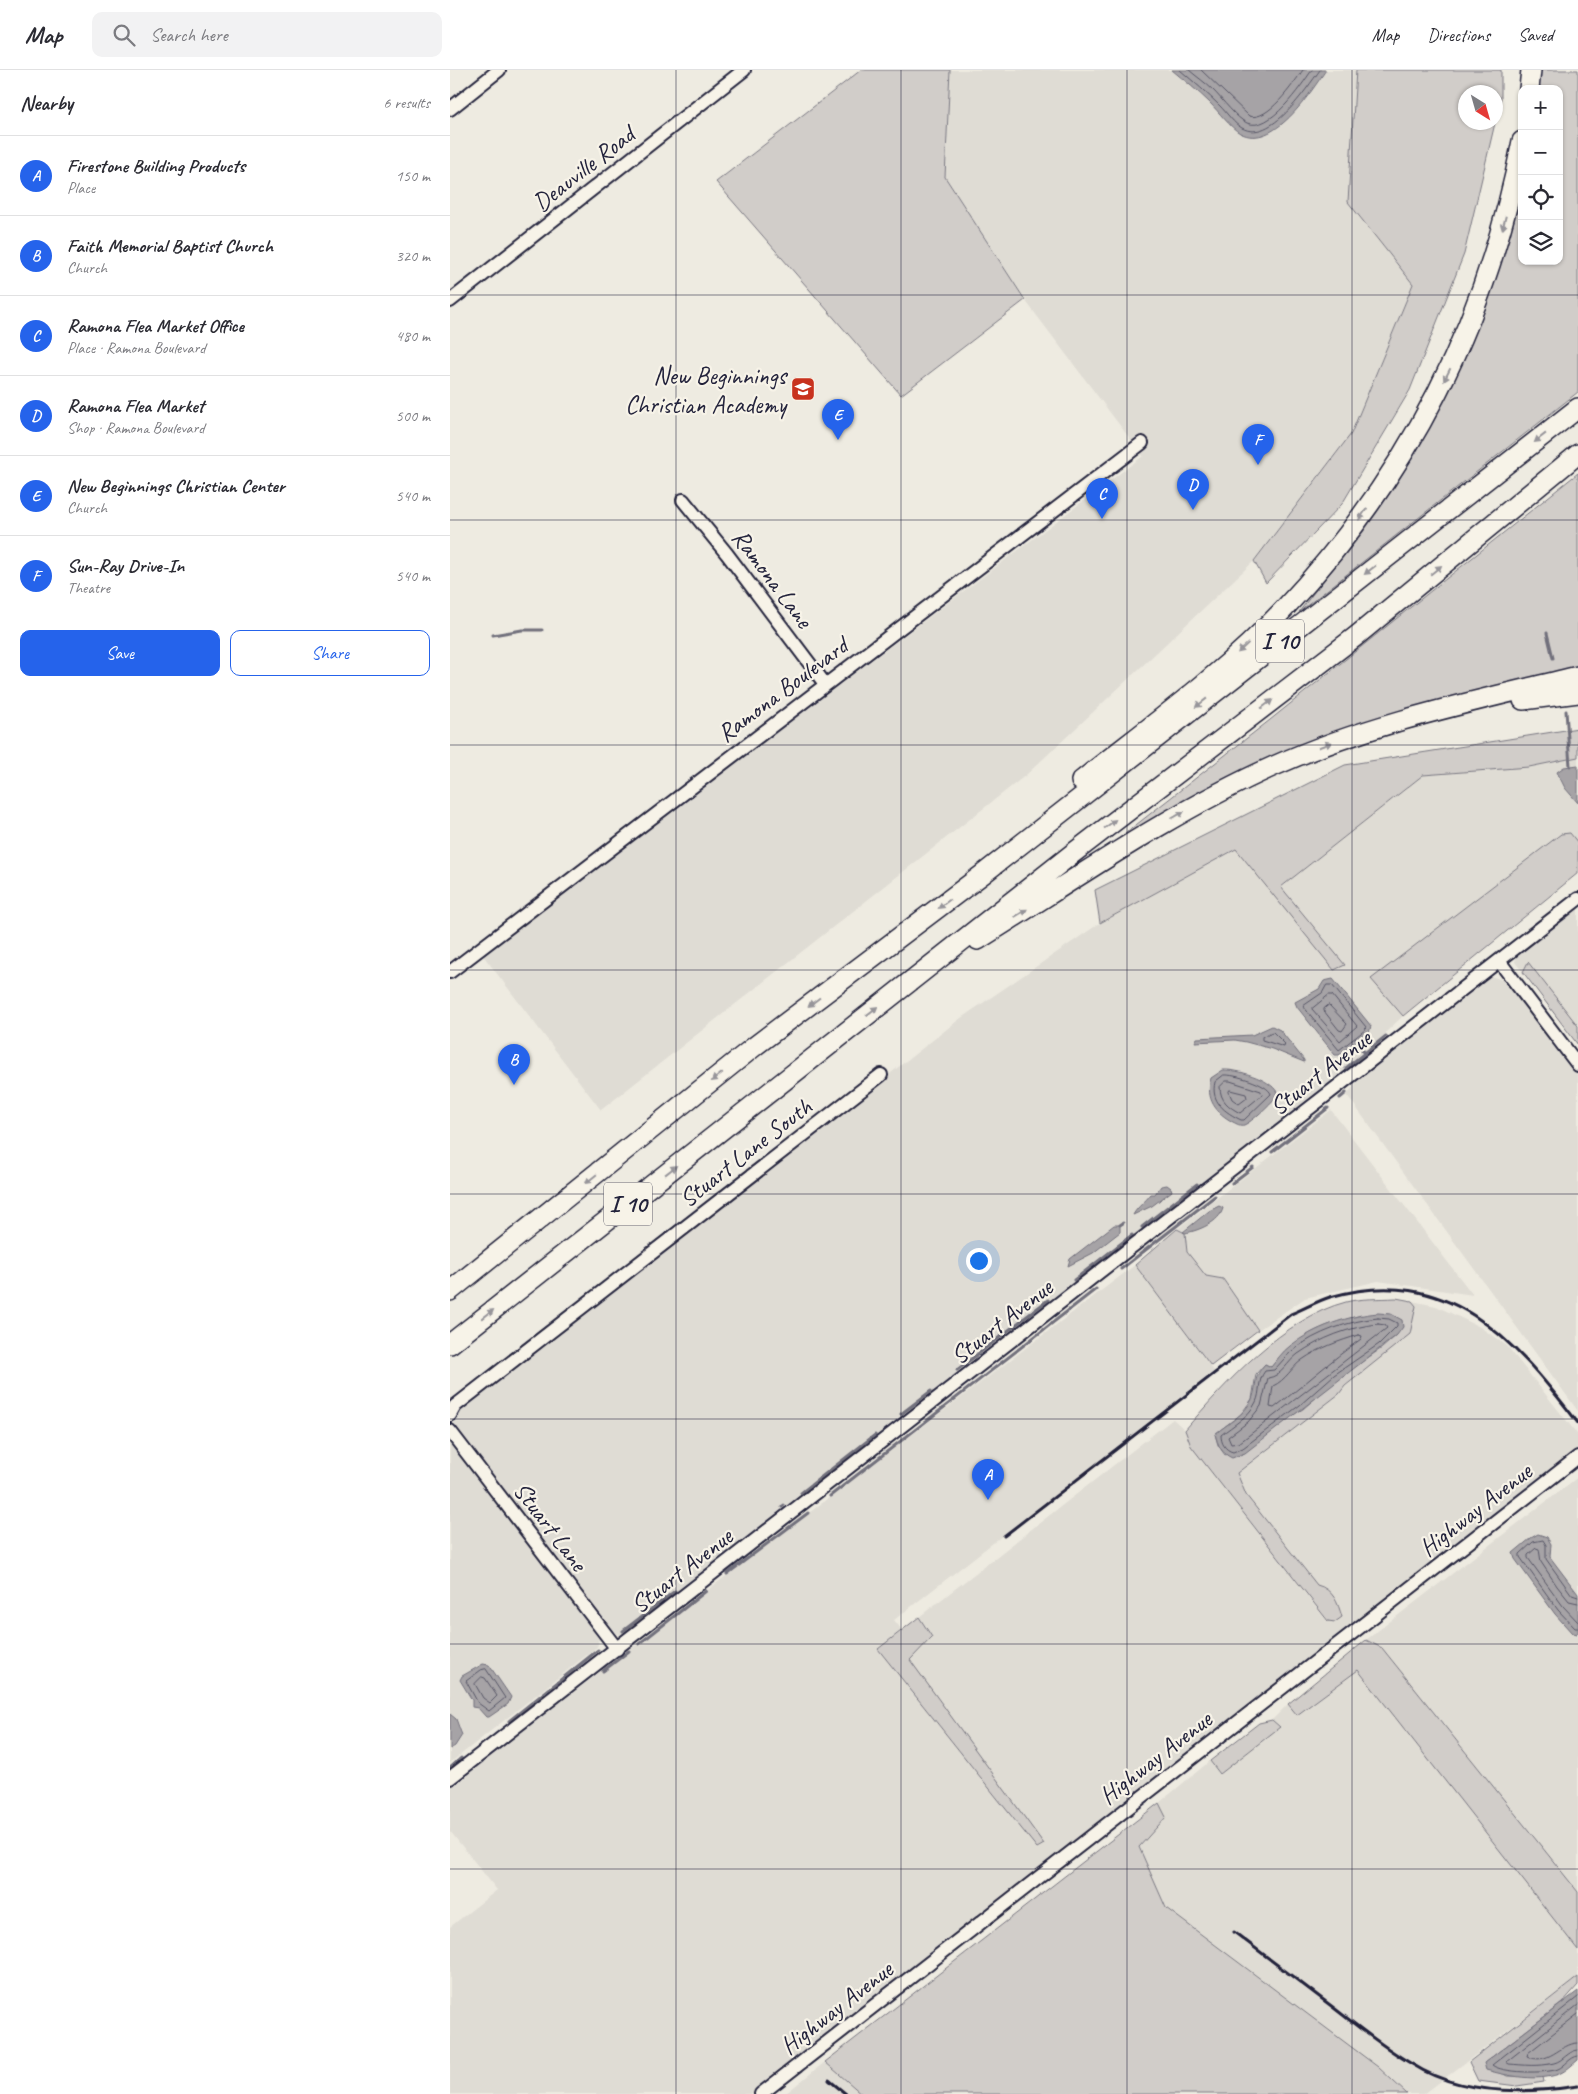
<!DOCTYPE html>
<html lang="en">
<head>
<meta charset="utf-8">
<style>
	body { margin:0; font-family:Caveat,sans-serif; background:#f2f2f3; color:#2b2b33 }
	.controls { position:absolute; right:15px; top:15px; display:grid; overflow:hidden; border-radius:10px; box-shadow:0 1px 4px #0004 }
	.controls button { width:45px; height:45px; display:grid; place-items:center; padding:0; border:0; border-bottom:1px solid #e1e1e2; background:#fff; color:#2b2b33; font:25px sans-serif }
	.compass { position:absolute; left:1008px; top:15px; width:45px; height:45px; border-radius:50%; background:#fff; box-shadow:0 1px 4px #0004; rotate:143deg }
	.you { position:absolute; left:528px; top:1190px; width:18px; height:18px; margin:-12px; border:4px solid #fff; border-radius:50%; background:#1a73e8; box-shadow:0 0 0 8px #1a73e833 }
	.badge { display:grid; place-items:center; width:32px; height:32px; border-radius:50%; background:#2563eb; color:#fff; font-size:16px; font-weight:700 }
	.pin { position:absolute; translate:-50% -41px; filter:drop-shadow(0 1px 2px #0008) }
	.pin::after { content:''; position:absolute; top:26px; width:18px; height:15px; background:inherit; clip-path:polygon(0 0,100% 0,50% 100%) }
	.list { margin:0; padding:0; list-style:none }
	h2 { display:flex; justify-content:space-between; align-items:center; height:65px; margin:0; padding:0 20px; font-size:21px }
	h2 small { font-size:16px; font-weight:400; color:#7c7c81 }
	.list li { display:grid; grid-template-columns:32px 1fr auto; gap:15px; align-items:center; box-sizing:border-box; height:80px; padding:0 20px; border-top:1px solid #e1e1e2 }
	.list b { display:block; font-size:19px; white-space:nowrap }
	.list p { margin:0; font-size:16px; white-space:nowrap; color:#7c7c81 }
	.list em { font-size:16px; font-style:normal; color:#7c7c81 }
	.actions { display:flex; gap:10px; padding:15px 20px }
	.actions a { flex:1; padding:11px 0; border:1px solid #2563eb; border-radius:10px; text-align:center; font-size:18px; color:#2563eb }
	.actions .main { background:#2563eb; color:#fff }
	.icon { flex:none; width:28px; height:28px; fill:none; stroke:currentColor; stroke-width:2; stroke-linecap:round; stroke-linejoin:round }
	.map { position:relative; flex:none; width:1128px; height:2024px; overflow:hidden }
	header { display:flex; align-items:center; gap:30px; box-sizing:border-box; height:70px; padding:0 25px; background:#fff; border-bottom:1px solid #e1e1e2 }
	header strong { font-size:24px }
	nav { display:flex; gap:28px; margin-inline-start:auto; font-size:18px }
	.search { width:350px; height:45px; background:#f2f2f3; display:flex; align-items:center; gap:12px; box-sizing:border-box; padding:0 18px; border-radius:10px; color:#7c7c81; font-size:19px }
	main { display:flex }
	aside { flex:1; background:#fff }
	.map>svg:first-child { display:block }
	.built { fill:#dfdcd4; fill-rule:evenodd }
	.green { fill:#d1cdc9; stroke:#7a7882; fill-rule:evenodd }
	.water { fill:#a6a3a6; stroke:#716f7b }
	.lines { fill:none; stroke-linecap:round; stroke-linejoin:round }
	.shore { stroke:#575666; stroke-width:1 }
	.stream { stroke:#716f7b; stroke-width:3 }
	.minor-casing { stroke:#22223b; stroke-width:16 }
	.highway-casing { stroke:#22223b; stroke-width:22 }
	.minor { stroke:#f7f3e8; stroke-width:12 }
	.highway { stroke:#f7f3e8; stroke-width:19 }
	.rail { stroke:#22223b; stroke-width:3 }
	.oneway { fill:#97959a }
	.grid { fill:none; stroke:#22223b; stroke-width:1; stroke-opacity:0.55 }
	.labels { text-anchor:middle; stroke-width:4.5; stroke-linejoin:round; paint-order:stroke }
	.shield { fill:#f7f3e8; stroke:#62616f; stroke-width:1 }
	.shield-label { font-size:24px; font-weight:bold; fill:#22223b }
	.street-label { font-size:25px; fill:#22223b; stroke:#f7f3e8 }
	.poi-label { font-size:25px; fill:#22223b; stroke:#f7f3e8; text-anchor:end }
</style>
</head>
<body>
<header>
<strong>Map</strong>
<div class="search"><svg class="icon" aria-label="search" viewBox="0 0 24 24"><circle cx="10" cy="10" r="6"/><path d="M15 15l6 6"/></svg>Search here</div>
<nav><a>Map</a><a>Directions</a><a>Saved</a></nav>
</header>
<main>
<aside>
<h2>Nearby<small>6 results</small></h2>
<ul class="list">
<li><span class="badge">A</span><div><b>Firestone Building Products</b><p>Place</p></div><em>150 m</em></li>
<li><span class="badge">B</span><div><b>Faith Memorial Baptist Church</b><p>Church</p></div><em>320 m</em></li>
<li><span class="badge">C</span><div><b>Ramona Flea Market Office</b><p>Place · Ramona Boulevard</p></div><em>480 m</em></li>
<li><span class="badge">D</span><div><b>Ramona Flea Market</b><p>Shop · Ramona Boulevard</p></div><em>500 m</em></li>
<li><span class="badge">E</span><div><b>New Beginnings Christian Center</b><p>Church</p></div><em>540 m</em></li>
<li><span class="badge">F</span><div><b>Sun-Ray Drive-In</b><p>Theatre</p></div><em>540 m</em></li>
</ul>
<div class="actions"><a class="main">Save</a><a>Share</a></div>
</aside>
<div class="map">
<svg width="1128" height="2024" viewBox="0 0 1128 2024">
	<rect width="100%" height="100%" fill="#eeebe1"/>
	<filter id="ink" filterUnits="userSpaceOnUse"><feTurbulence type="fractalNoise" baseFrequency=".02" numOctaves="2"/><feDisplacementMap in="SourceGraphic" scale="10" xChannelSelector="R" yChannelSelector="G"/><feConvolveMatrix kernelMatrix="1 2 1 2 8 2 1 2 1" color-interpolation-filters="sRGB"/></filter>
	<g filter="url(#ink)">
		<!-- built -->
		<path class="built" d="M 500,0 L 722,0 L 806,67 L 826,59 L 854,31 L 876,0 L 906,0 L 898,132 L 963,214 L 901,364 L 804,491 L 576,705 L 151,1040 L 32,884 L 693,386 L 575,230 L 495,107 Z
			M 1128,687 L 1128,695 L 1114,697 L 1107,703 L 1115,718 L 1128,733 L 1128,773 L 1120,763 L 922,909 L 953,946 L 936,962 L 937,972 L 178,1563 L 172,1565 L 166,1563 L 160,1558 L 4,1357 L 5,1350 L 10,1341 L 511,948 L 650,853 L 786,779 L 894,895 L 831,817 L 973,705 L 1079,697 Z
			M 1128,836 L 1128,956 L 1078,893 L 1073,902 L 1065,892 L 1067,885 Z
			M 1043,907 L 1057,911 L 1128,1004 L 1128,1341 L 897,1025 L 911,1006 L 1035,908 Z
			M 881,1040 L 1023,1225 L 928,1211 L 855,1228 L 808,1260 L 773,1209 L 756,1206 L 737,1182 L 735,1163 L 742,1162 L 759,1141 L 733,1162 L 727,1159 Z
			M 685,1195 L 764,1301 L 444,1550 L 452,1560 L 428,1579 L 587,1778 L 593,1774 L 459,1590 L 482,1567 L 469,1547 L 723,1349 L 735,1360 L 741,1376 L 877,1551 L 876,1518 L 867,1515 L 796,1425 L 787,1403 L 889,1324 L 966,1236 L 962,1231 L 986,1236 L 1030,1257 L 1057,1276 L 1128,1365 L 1128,1380 L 301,2024 L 0,2024 L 0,1857 L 47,1820 L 0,1761 L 0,1716 Z
			M 0,1371 L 150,1565 L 147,1577 L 0,1693 L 0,1679 L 5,1676 L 12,1661 L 6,1649 L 0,1644 ZM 29,1595 L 39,1595 L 61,1627 L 22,1637 L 22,1630 L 10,1610 L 12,1606 Z
			M 1128,1407 L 1128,1822 L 932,1578 L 916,1570 Z
			M 908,1599 L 1128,1880 L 1128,1907 L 974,2024 L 957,2024 L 928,1997 L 716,1838 L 689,1777 L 715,1747 L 709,1733 L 760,1691 L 770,1704 L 830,1657 L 822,1650 L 838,1634 L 847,1645 Z
			M 375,1992 L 412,2024 L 335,2024 Z"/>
		<!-- green -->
		<path class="green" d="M 411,0 L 500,0 L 495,107 L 575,230 L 451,325 L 266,112 Z
			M 906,0 L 1051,0 L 1051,28 L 1046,51 L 1046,22 L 1016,22 L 1016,52 L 1045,53 L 1014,184 L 960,320 L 892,434 L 816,513 L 804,491 L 901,364 L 963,214 L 898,132 Z
			M 1089,0 L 1128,0 L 1128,322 L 849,542 C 869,514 893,489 913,462 C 989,358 1046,237 1072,111 L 1072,191 L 1109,191 L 1109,19 L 1087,19 Z
			M 1128,403 L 1128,598 L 992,631 L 654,780 L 820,650 Z
			M 1128,658 L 1128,687 L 1079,697 L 973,705 L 831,817 L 895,895 L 884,900 L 786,779 L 650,853 L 645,820 L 895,695 Z
			M 1120,763 L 1128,773 L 1128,803 L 953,946 L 921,909 L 1111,764 Z
			M 1078,892 L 1128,956 L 1128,975 L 1073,902 Z
			M 727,1159 L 735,1163 L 737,1182 L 756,1206 L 773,1209 L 808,1260 L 761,1296 L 685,1195 Z
			M 946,1228 L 962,1231 L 966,1236 L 960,1264 L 895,1316 L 889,1324 L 787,1403 L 796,1425 L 867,1515 C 883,1519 888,1533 892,1547 L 885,1552 L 878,1551 L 741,1376 L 735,1360 C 775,1313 834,1248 896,1232 C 911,1228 929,1229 946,1228 ZM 911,1245 L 947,1265 L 932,1278 L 887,1309 L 853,1339 L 775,1385 L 768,1375 L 765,1364 L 791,1344 L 802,1329 L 806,1304 L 815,1294 L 821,1297 C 831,1287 841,1276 853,1268 C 870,1256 891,1251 911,1245 Z
			M 469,1547 L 482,1567 L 460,1590 L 594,1774 L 587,1778 L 428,1579 Z
			M 916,1570 L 932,1578 L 1128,1822 L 1128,1880 L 908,1600 L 847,1645 L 838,1634 Z
			M 822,1650 L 830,1657 L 770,1704 L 760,1691 L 809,1653 Z
			M 709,1733 L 716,1747 L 689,1777 L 716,1838 L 928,1997 L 957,2024 L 412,2024 L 375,1992 Z
			M 1128,1907 L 1128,1915 L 1112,1933 L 1034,1993 L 1057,2006 L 1093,2007 L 1094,2012 L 1067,2016 L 1028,2011 L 1019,1992 Z"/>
		<!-- water -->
		<path class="water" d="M 722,0 L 876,0 C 860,23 824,81 790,63 C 781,58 768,41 760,33 C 748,21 735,11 722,0 Z
			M 1128,695 L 1128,733 L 1115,718 L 1107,702 L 1114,697 Z
			M 883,909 L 921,956 L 919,963 L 889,985 L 885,985 L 847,937 L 845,932 L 869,919 L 874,911 Z
			M 822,956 L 830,960 L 854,990 L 854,992 L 822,979 L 796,972 L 785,970 L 745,972 L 747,968 L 802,965 Z
			M 773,1000 C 787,999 820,1009 827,1022 L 826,1027 C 820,1034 802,1052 794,1055 C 790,1056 787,1054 783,1052 C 766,1043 755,1029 761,1008 Z
			M 717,1115 L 721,1118 L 722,1121 L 702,1136 L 683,1145 C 688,1136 695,1132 701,1124 L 705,1124 L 711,1116 Z
			M 769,1136 L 773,1138 C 770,1152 748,1161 735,1163 L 733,1162 L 759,1141 Z
			M 664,1155 L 670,1155 L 670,1162 L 643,1183 L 618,1196 L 620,1189 Z
			M 928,1243 L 941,1244 L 952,1250 L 953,1257 L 947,1265 L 795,1383 L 782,1388 C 771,1383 768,1375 765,1364 C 777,1354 796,1344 802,1329 C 808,1313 802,1309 815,1294 L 821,1297 C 827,1290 832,1282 840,1276 C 865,1257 897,1246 928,1243 Z
			M 1088,1464 L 1097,1467 L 1101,1474 L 1100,1487 L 1128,1524 L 1128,1562 L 1126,1564 L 1122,1563 L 1105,1544 L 1065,1489 L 1063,1483 L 1081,1468 Z
			M 33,1594 L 39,1595 L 61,1627 L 58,1634 L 39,1647 L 36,1647 L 28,1638 L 22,1637 L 22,1630 L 10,1610 L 12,1606 Z
			M 0,1644 L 6,1649 L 12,1665 L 5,1676 L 0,1679 Z
			M 1128,1921 L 1128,1990 C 1123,1994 1116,2001 1109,2004 C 1087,2012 1058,2006 1036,2000 L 1034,1993 Z"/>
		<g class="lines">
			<!-- shore -->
			<path class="shore" d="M 730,0 C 744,12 757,23 770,36 C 777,43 784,54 792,58 C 821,74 856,19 870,0
				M 739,0 C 747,7 756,13 763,20 C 772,29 787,49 797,53 C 820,63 851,16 862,0
				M 751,0 L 799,46 C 818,52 843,14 853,0
				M 877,915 L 882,915 L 916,957 L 915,960 L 889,980 L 853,936 L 872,923 Z
				M 879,925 L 882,925 L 907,956 L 890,971 L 862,939 Z
				M 879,935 L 897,954 L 892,961 L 889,960 L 874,941 L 874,939 Z
				M 823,962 L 835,974 L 834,977 L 812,970 L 812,967 Z
				M 774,1005 C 784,1004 818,1014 821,1024 L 794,1050 L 791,1050 C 775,1042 760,1032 765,1012 Z
				M 776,1011 L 780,1011 L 811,1021 L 812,1025 L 790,1043 C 779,1037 770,1031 770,1017 Z
				M 780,1020 L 796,1024 L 797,1028 L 789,1034 L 782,1029 L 779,1022 Z
				M 928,1248 L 939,1249 L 947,1253 L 947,1256 L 929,1274 L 884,1305 L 850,1335 L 793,1378 L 783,1382 C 775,1380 771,1373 771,1365 C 783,1355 799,1347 806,1332 C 811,1322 807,1311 815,1301 L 824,1300 C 830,1294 836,1286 843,1280 C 867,1262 898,1251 928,1248 Z
				M 928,1254 L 935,1255 L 937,1258 L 789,1373 L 781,1374 L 778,1367 L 798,1352 L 811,1336 L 818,1308 C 832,1306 837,1292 848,1284 C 871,1268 899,1257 928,1254 Z
				M 909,1265 L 912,1266 L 911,1269 C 880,1291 854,1315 824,1338 L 820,1337 L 823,1316 C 836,1310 841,1298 852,1290 C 869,1278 889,1271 909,1265 Z
				M 1128,1527 L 1122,1525 L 1096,1489 L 1096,1475 L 1093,1470 L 1083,1472 L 1070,1484 L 1070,1487 L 1108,1540 L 1125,1558 L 1128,1558
				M 1128,1533 L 1119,1531 L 1107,1516 L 1091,1492 L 1089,1479 L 1086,1478 L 1078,1485 L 1078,1488 L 1113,1536 L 1128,1552
				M 36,1599 L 55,1628 L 39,1641 L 28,1633 L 16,1611 L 31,1600 Z
				M 32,1607 L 35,1608 L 47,1626 L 40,1633 L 33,1628 L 25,1614 Z
				M 1128,1927 L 1042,1995 C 1051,2003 1096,2004 1108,1999 C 1115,1996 1120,1987 1128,1986
				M 1128,1935 L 1056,1992 L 1059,1994 C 1073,1995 1089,1997 1104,1993 C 1113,1991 1118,1981 1128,1980
				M 1128,1944 L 1078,1983 L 1077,1986 C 1098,1997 1110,1973 1128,1973"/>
			<!-- stream -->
			<path class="stream" d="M 1097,563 L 1103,588
				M 43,565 L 72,560 L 92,560
				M 1116,641 L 1120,696
				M 907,973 L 915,983
				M 896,998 L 936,966
				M 890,1028 L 896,1023
				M 822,1082 L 878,1038
				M 782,1113 L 803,1097
				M 670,1155 L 673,1153
				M 692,1157 L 747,1114
				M 671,1199 L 765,1126
				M 624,1210 L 682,1165
				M 507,1300 L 598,1230
				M 451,1344 L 481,1321
				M 351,1423 L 425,1365
				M 380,1426 L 646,1219
				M 332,1437 L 334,1435
				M 277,1504 L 358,1443
				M 173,1561 L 225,1521
				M 189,1574 L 256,1521
				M 153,1601 L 179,1581
				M 59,1651 L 148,1580
				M 0,1698 L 11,1688"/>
			<defs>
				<path id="minor" d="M 0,39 L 49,0
					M 0,231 L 294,0
					M 233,430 L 277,484 L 375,614
					M 1049,891 L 1128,995
					M 0,902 L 692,373
					M 0,1345 L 5,1336 L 431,1005
					M 0,1361 L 167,1579
					M 0,1708 L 1128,829
					M 311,2024 L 1128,1387"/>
				<path id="highway" d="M 1079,19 L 1081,0
					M 1073,630 L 1128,623
					M 631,711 C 700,656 773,604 833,540 C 960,405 1037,252 1072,71
					M 528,870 C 624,810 721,742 824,696 C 920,653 1026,631 1128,606
					M 0,1221 L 305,976 L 533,804 L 1128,338
					M 0,1274 L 622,784 L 905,567 L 1128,384"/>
			</defs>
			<!-- minor casing -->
			<use href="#minor" class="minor-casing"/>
			<!-- highway casing -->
			<use href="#highway" class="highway-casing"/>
			<!-- minor -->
			<use href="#minor" class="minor"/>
			<!-- highway -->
			<use href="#highway" class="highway"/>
			<!-- rail -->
			<path class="rail" d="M 554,1466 L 841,1244 C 854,1239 867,1231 880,1227 C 999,1193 1063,1269 1128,1353
				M 784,1862 C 817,1887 851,1913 884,1938 C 910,1958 934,1978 962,1994 C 1009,2024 1074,2024 1128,2016
				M 379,2010 L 396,2024"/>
		</g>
		<!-- one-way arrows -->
		<defs><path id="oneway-solid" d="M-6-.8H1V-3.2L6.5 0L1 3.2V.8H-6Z" transform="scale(1.25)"/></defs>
		<g class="oneway">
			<use href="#oneway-solid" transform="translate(1054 153) rotate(104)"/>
			<use href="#oneway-solid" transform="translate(997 305) rotate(117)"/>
			<use href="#oneway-solid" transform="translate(1090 368) rotate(142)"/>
			<use href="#oneway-solid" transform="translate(913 444) rotate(125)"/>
			<use href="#oneway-solid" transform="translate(920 500) rotate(142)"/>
			<use href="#oneway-solid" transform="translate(986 500) rotate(-39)"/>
			<use href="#oneway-solid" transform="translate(793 578) rotate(137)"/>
			<use href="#oneway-solid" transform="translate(751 633) rotate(142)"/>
			<use href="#oneway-solid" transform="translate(817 634) rotate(-37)"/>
			<use href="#oneway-solid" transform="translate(875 675) rotate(-21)"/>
			<use href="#oneway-solid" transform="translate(728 745) rotate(-30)"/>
			<use href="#oneway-solid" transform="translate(660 754) rotate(-37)"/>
			<use href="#oneway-solid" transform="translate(494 834) rotate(143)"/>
			<use href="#oneway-solid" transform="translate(571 843) rotate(-32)"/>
			<use href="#oneway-solid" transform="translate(364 932) rotate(143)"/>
			<use href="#oneway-solid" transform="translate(422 941) rotate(-38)"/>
			<use href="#oneway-solid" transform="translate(267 1007) rotate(141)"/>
			<use href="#oneway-solid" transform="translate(221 1100) rotate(-38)"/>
			<use href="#oneway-solid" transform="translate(141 1109) rotate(141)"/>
			<use href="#oneway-solid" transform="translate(38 1244) rotate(-38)"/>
		</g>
	</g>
	<!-- grid -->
	<path class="grid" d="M 226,0 L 226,2024M 451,0 L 451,2024M 677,0 L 677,2024M 902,0 L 902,2024M 0,225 L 1128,225M 0,450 L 1128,450M 0,675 L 1128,675M 0,900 L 1128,900M 0,1124 L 1128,1124M 0,1349 L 1128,1349M 0,1574 L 1128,1574M 0,1799 L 1128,1799"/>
	<!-- icons -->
	<defs>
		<symbol id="school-square" viewBox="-11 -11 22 22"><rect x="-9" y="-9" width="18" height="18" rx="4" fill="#c8321e" stroke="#f7f3e8"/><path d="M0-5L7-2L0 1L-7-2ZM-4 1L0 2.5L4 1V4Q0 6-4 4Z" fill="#fff"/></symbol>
	</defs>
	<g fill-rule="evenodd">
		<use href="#school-square" x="339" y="305" width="28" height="28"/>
	</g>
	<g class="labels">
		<!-- shield labels -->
		<g class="shield">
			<rect x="806" y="549.5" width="48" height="43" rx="4"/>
			<rect x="154" y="1112.5" width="48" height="43" rx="4"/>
		</g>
		<g class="shield-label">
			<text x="830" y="579">I 10</text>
			<text x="178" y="1142">I 10</text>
		</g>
		<!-- street labels -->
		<g class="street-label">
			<text transform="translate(133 98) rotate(-38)" y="9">Deauville Road</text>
			<text transform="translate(323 508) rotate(53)" y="9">Ramona Lane</text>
			<text transform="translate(332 619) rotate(-37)" y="9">Ramona Boulevard</text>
			<text transform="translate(870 1002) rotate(-38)" y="9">Stuart Avenue</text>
			<text transform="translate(295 1082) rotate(-38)" y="9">Stuart Lane South</text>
			<text transform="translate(551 1251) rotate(-38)" y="9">Stuart Avenue</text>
			<text transform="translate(1025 1439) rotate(-38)" y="9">Highway Avenue</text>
			<text transform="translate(101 1456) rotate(53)" y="9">Stuart Lane</text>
			<text transform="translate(231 1500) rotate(-38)" y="9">Stuart Avenue</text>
			<text transform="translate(705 1687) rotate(-38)" y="9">Highway Avenue</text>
			<text transform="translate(386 1937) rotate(-38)" y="9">Highway Avenue</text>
		</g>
		<!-- poi labels -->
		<g class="poi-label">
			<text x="336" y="314">New Beginnings<tspan x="336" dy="29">Christian Academy</tspan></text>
		</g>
	</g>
</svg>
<div class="controls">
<button>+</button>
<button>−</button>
<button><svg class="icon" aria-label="locate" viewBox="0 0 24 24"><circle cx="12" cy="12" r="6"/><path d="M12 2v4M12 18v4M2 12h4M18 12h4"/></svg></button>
<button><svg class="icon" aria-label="layers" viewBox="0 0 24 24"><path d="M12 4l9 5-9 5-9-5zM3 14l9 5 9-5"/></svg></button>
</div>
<svg class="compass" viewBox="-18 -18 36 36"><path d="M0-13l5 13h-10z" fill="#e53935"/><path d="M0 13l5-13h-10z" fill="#7c7c81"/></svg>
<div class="you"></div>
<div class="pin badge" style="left:538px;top:1430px">A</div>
<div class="pin badge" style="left:64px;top:1015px">B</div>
<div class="pin badge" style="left:652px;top:449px">C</div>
<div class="pin badge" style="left:743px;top:440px">D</div>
<div class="pin badge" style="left:388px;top:370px">E</div>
<div class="pin badge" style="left:808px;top:395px">F</div>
</div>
</main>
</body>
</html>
